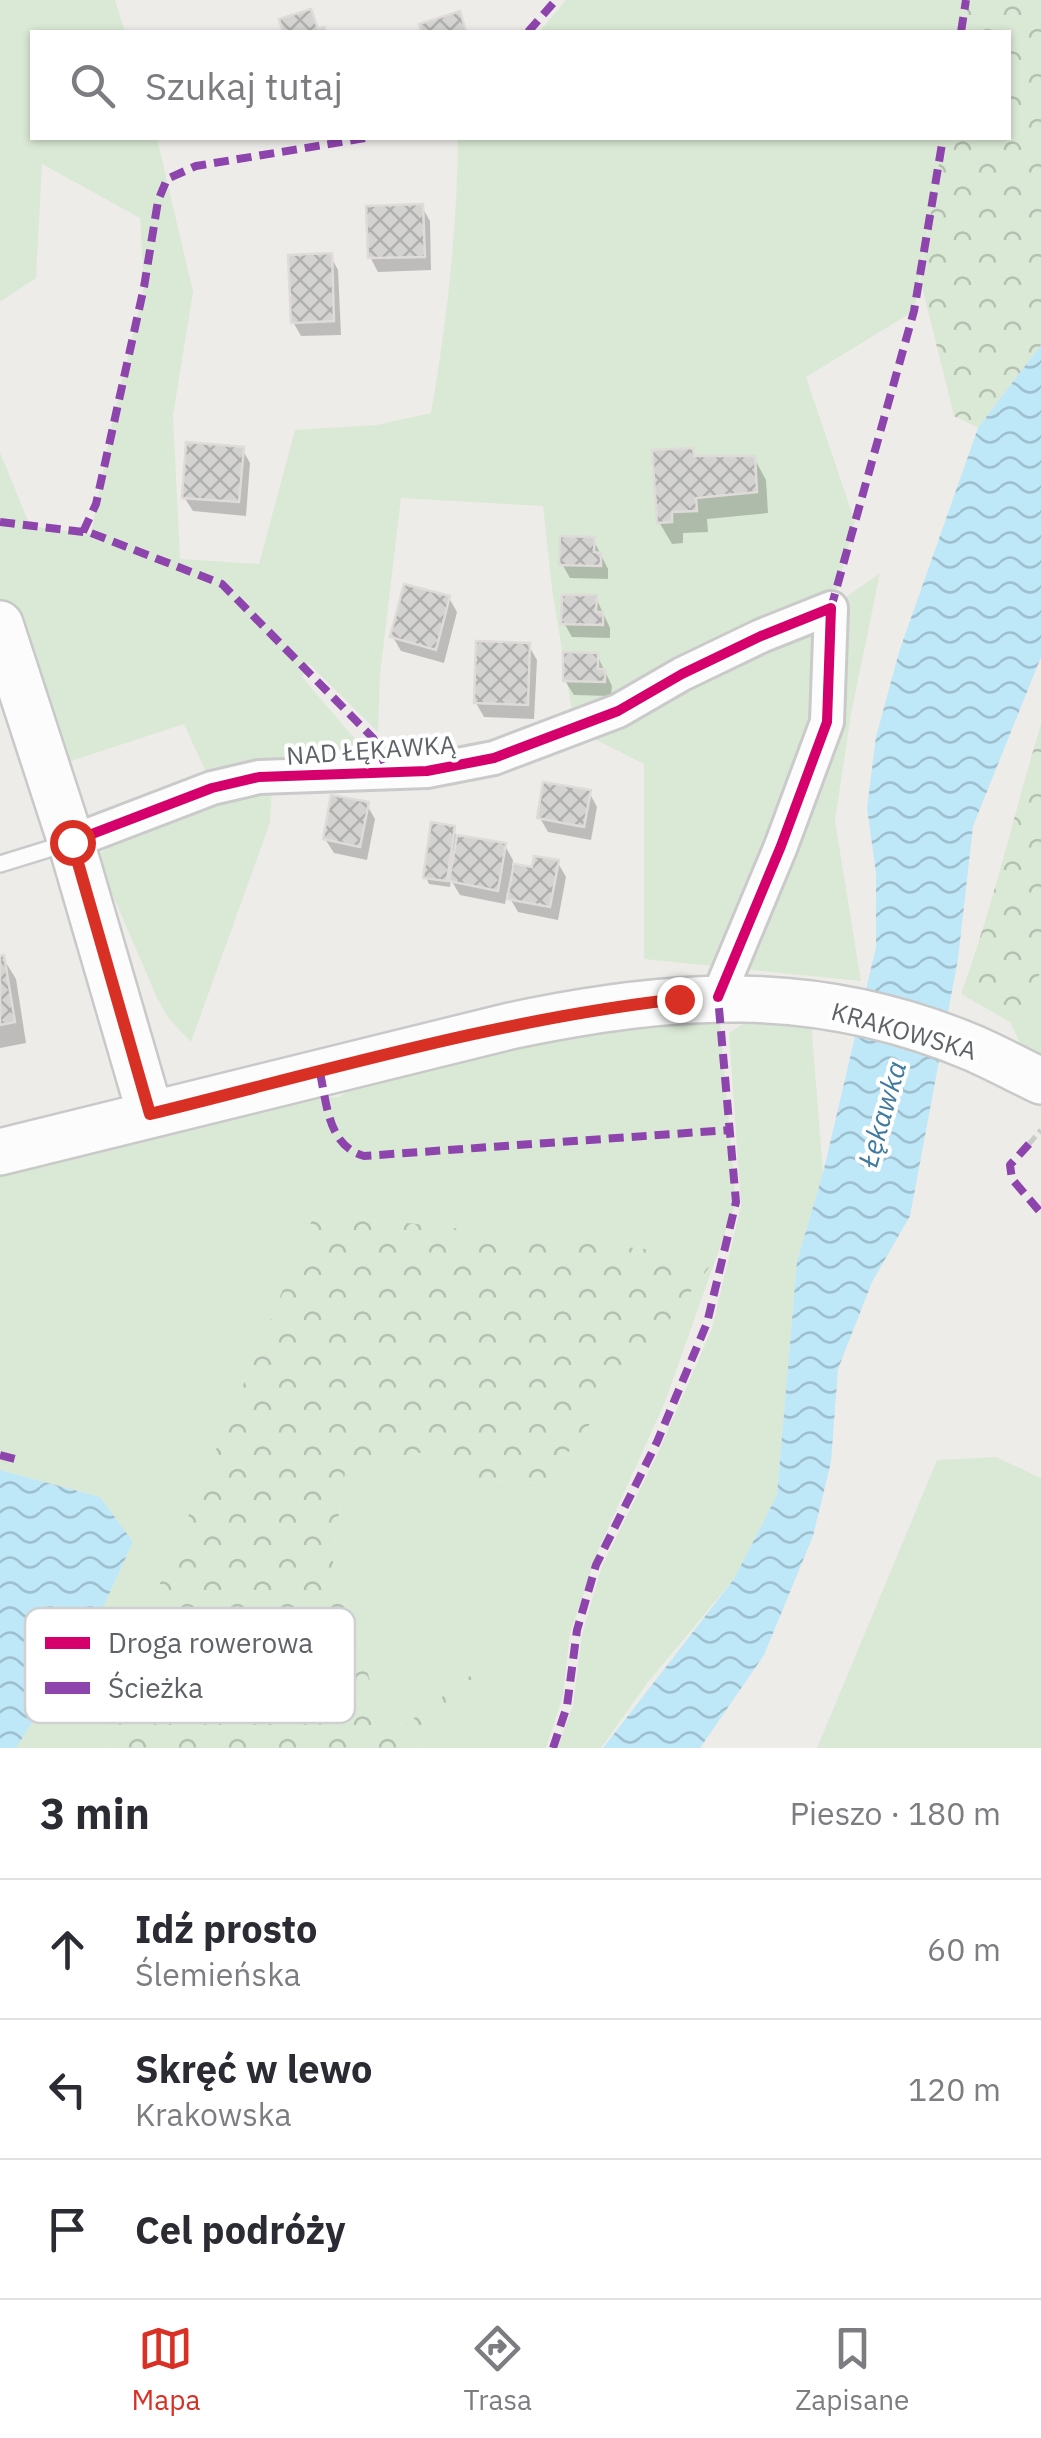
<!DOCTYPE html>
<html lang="pl">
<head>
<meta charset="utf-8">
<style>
	body { margin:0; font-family:"IBM Plex Sans",sans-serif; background:#f2f2f3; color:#2b2b33 }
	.stop { position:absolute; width:30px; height:30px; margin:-22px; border:8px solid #d93025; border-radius:50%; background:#fff }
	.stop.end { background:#d93025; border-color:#fff; box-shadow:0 2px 10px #0008 }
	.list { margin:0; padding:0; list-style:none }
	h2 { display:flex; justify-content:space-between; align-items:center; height:130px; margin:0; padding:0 40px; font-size:42px }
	h2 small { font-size:32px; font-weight:400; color:#7c7c81 }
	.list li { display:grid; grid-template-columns:65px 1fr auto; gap:30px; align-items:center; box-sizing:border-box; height:140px; padding:0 40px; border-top:2px solid #e1e1e2 }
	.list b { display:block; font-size:38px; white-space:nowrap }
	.list p { margin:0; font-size:32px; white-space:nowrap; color:#7c7c81 }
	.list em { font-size:32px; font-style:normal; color:#7c7c81 }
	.icon { flex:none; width:55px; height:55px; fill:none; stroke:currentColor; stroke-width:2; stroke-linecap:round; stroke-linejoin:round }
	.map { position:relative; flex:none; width:1041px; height:1748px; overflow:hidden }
	.search { position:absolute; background:#fff; box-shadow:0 2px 8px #0004; left:30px; right:30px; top:30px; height:110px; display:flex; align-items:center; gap:25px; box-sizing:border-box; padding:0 35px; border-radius:0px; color:#7c7c81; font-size:38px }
	.sheet { height:550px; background:#fff }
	nav { display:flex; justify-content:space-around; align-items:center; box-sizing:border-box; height:140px; border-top:2px solid #e1e1e2; background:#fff; font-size:28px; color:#7c7c81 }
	nav a { display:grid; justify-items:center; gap:5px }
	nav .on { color:#d93025 }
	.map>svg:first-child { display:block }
	.grass { fill:#dae9d5 }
	.forest { fill:url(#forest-crowns) }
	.water { fill:url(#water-waves) }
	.shadow { fill:#0003 }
	.building { fill:url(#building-cross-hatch); stroke:#dedbd8; stroke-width:2.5 }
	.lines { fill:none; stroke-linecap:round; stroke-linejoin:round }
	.lane-casing { stroke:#cacaca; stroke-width:20 }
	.street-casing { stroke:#cacaca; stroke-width:38 }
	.secondary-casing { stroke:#c8c9c8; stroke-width:50 }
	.path { stroke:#c8cdca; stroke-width:5; stroke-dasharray:10 5; stroke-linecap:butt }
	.lane { stroke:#fcfcfc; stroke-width:15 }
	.street { stroke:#fcfcfc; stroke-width:32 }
	.secondary { stroke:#fcfcfc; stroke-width:45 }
	.quiet { stroke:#8e44ad; stroke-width:8; stroke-dasharray:15 8; stroke-linecap:butt }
	.cycleway-casing { stroke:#fff; stroke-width:16 }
	.cycleway { stroke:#d6006c; stroke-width:10 }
	.route { stroke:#d93025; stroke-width:12 }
	.labels { text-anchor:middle; stroke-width:8; stroke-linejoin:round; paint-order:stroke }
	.street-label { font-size:25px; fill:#5e6367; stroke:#fff }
	.water-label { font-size:28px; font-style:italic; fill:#3f7ba0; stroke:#fff }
	.key { fill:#fff; stroke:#cfd0d1; stroke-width:2.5 }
	.key-label { font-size:28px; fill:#5e6367 }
</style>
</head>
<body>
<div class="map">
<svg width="1041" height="1748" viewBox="0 0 1041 1748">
	<defs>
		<pattern id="forest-crowns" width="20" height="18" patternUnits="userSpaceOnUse" patternTransform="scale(2.5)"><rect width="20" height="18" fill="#dae9d5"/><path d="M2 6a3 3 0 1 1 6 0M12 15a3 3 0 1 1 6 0" fill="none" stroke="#b4c0b1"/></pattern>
		<pattern id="water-waves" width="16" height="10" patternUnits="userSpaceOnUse" patternTransform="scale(2.5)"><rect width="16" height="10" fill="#bee7f8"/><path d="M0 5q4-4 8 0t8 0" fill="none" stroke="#9ebfcd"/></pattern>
		<pattern id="building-cross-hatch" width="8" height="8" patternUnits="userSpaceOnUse" patternTransform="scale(2.5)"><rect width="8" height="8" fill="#d4d3d2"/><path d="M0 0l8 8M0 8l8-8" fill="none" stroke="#afafae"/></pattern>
	</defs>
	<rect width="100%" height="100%" fill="#eeece9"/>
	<!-- grass -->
	<path class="grass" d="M 0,0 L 115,0 L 125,32 L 32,32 L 32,138 L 157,138 L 193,292 L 173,416 L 180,559 L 259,564 L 295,430 L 376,425 L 431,413 C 447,321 457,231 458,138 L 943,138 L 914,311 L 806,377 L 855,522 L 832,607 L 880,573 L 851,714 L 835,821 L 861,981 L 644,959 L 644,764 L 575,729 L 552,589 L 543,506 L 401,498 L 380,675 L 378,732 L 309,664 L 302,677 L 367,753 L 362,766 L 209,779 L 184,724 L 62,764 L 0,606 L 0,452 L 30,526 L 91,534 L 112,424 L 144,287 L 140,218 L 42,164 L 36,278 L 0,302 Z
		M 566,0 L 966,0 L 961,32 L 539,32 Z
		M 272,787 L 270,823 L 191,1042 L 169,1019 L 157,998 L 96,856 C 145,824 213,789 272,787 Z
		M 1041,972 L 1041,1056 L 1021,1045 L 1010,1022 Z
		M 718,997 L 736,1202 L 665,1402 L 599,1548 L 570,1633 L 563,1696 L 546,1748 L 418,1748 L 452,1714 L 480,1668 L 388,1739 L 332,1559 L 345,1473 L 423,1452 L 484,1481 L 545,1483 L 716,1257 L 315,1213 L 105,1715 L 109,1748 L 16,1748 L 99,1616 L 133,1542 L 100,1497 L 0,1470 L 0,1172 L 310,1098 L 339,1097 L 354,1086 Z
		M 750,1019 L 811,1020 L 823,1173 L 797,1261 L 777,1495 L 734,1579 L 648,1682 L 601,1748 L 557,1748 L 573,1706 L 582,1634 L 602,1566 L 658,1453 L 712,1328 L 741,1206 L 729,1033 Z
		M 996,1457 L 1041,1478 L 1041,1748 L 817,1748 L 937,1460 Z"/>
	<!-- forest -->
	<path class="forest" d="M 966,0 L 1041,0 L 1041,345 L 978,428 L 954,416 L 920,279 L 943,138 L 1008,138 L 1008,32 L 961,32 Z
		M 1041,724 L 1041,972 L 1010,1022 L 961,994 C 993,906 1014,813 1041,724 Z
		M 315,1213 L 717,1257 L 545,1483 L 484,1481 L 423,1452 L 345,1473 L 332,1559 L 388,1738 L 483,1666 L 452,1714 L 418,1748 L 109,1748 L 105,1715 Z"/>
	<!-- water -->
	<path class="water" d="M 1041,345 L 1041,657 L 973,826 L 958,959 L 910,1216 L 872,1282 L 838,1369 L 831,1462 L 813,1536 L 764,1655 L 700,1748 L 603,1748 L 734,1579 L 777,1495 L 797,1261 L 823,1173 L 876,947 L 876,873 L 867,808 L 876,737 L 899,652 L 978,428 Z
		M 0,1470 L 100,1497 L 133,1542 L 99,1616 L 16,1748 L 0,1748 Z"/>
	<!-- shadow -->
	<path class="shadow" d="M 422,207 L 430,221 L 431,270 L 378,272 L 370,257 Z
		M 330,255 L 338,270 L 341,335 L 301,336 L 293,322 Z
		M 242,449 L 250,463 L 246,516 L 193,511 L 184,497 Z
		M 692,450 L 697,458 L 754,458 L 766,480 L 768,513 L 707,519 L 708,532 L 683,533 L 683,543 L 672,544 L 659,522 Z
		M 593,539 L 608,569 L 608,579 L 570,578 L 562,564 Z
		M 449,598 L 457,612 L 444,663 L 401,651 L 393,637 Z
		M 596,598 L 610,628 L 610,638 L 572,637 L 564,623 Z
		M 529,646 L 537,660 L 534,719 L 484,717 L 476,703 Z
		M 597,655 L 612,686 L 611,696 L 574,695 L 565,681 Z
		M 589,792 L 597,807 L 591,840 L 548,832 L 540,818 Z
		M 367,805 L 375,819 L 367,860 L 334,853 L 325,839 Z
		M 453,828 L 457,837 L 505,846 L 513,860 L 512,866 L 534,870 L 558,863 L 566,877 L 558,920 L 518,912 L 507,893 L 505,904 L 460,895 L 451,880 L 450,887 L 429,884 L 426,877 Z
		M 0,958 L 3,958 L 16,979 L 26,1043 L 0,1048 Z"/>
	<!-- building -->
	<path class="building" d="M 311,9 L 318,29 L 324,27 L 326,32 L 283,32 L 279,19 Z
		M 460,11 L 466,32 L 421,32 L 419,24 Z
		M 423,204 L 425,257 L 368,258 L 366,206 Z
		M 332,253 L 334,321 L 291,323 L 288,255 Z
		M 186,442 L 244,447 L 239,502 L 182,498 Z
		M 693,448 L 694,456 L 755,456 L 757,492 L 696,498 L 697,511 L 672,512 L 672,522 L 657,523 L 652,450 Z
		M 560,536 L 595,537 L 594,552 L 601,553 L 601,566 L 559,565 Z
		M 404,584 L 450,596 L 436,650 L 390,637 Z
		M 562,595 L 597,595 L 596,612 L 603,612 L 603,625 L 561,624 Z
		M 476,641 L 530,643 L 528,705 L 474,703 Z
		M 563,652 L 598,653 L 598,669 L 605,669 L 605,682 L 563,681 Z
		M 543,782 L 591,790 L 584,827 L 537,818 Z
		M 331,795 L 369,802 L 360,847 L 323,839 Z
		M 431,822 L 455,826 L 447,881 L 423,878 Z
		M 457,835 L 506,843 L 498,891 L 449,881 Z
		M 534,856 L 559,860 L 550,907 L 507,899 L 514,864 L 532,867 Z
		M 4,955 L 15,1022 L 0,1025 L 0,956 Z"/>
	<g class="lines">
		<defs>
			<path id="lane" d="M 0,864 L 68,843"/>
			<path id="street" d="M 71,842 L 212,788 L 259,777 L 427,771 L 494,758 L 618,711 L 682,674 L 761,636 L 831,608 L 827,722 L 781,846 L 718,997"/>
			<path id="secondary" d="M 0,624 L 71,842 L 150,1113
				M 0,1152 L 510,1026 C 673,992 815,981 973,1048 C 996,1058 1018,1070 1041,1081"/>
		</defs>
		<!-- lane casing -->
		<use href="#lane" class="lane-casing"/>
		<!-- street casing -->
		<use href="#street" class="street-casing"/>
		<!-- secondary casing -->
		<use href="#secondary" class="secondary-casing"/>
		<!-- path -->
		<path class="path" d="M 1029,1144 L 1041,1130"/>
		<!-- lane -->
		<use href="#lane" class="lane"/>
		<!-- street -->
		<use href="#street" class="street"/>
		<!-- secondary -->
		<use href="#secondary" class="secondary"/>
		<!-- quiet -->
		<path class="quiet" d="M 528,32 L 556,0
			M 961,32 L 966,0
			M 0,522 L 91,533 L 222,584 L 373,738 L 389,773
			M 83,532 L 96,504 L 144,287 L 158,201 L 167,179 L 196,166 L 366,138
			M 831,608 L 914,311 L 943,138
			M 320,1073 C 327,1104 328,1146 364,1156 L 729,1130
			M 1029,1144 L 1010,1165 L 1012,1179 L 1041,1213
			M 0,1455 L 19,1460
			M 553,1748 L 567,1706 L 577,1630 L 596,1565 L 657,1442 L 707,1323 L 736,1202 L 718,997"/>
		<defs>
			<path id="cycleway" d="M 71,842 L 212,788 L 259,777 L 427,771 L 494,758 L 618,711 L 682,674 L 761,636 L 831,608 L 827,722 L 781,846 L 718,997"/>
		</defs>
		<!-- cycleway casing -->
		<use href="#cycleway" class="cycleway-casing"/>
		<!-- cycleway -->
		<use href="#cycleway" class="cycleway"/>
	</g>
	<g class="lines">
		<!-- route -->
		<path class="route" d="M 72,842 L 150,1114 C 325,1071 500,1019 679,999"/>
	</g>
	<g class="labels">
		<!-- street labels -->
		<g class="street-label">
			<text transform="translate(371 750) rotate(-4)" y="9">NAD ŁĘKAWKĄ</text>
			<text transform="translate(904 1031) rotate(16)" y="9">KRAKOWSKA</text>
		</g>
		<!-- water labels -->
		<g class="water-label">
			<text transform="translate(882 1114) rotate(-74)" y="10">Łękawka</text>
		</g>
	</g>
	<!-- legend -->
	<rect x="25" y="1608" width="330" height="115" rx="15" class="key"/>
	<rect x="45" y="1637" width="45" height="12" fill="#d6006c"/>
	<rect x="45" y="1682" width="45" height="12" fill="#8e44ad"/>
	<g class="key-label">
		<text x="108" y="1653">Droga rowerowa</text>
		<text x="108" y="1698">Ścieżka</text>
	</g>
</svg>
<div class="stop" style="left:72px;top:842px"></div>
<div class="stop end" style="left:679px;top:999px"></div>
<div class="search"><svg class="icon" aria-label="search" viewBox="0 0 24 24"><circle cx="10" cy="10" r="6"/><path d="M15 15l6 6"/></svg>Szukaj tutaj</div>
</div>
<section class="sheet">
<h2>3 min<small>Pieszo · 180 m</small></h2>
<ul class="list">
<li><svg class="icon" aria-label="ahead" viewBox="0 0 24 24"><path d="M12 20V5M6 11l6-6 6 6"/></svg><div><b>Idź prosto</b><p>Ślemieńska</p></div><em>60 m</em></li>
<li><svg class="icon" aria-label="left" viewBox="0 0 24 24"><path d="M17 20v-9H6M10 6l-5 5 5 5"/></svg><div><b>Skręć w lewo</b><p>Krakowska</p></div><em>120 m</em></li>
<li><svg class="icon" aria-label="arrive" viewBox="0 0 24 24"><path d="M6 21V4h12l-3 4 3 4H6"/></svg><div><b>Cel podróży</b></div></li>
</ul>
</section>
<nav>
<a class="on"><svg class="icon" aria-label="map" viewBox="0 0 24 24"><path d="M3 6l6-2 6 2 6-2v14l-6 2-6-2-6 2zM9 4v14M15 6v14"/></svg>Mapa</a>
<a><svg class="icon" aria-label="directions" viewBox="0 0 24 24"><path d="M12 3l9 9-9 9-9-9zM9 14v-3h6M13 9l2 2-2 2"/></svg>Trasa</a>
<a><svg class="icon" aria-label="saved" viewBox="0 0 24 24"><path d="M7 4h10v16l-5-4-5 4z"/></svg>Zapisane</a>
</nav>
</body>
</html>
